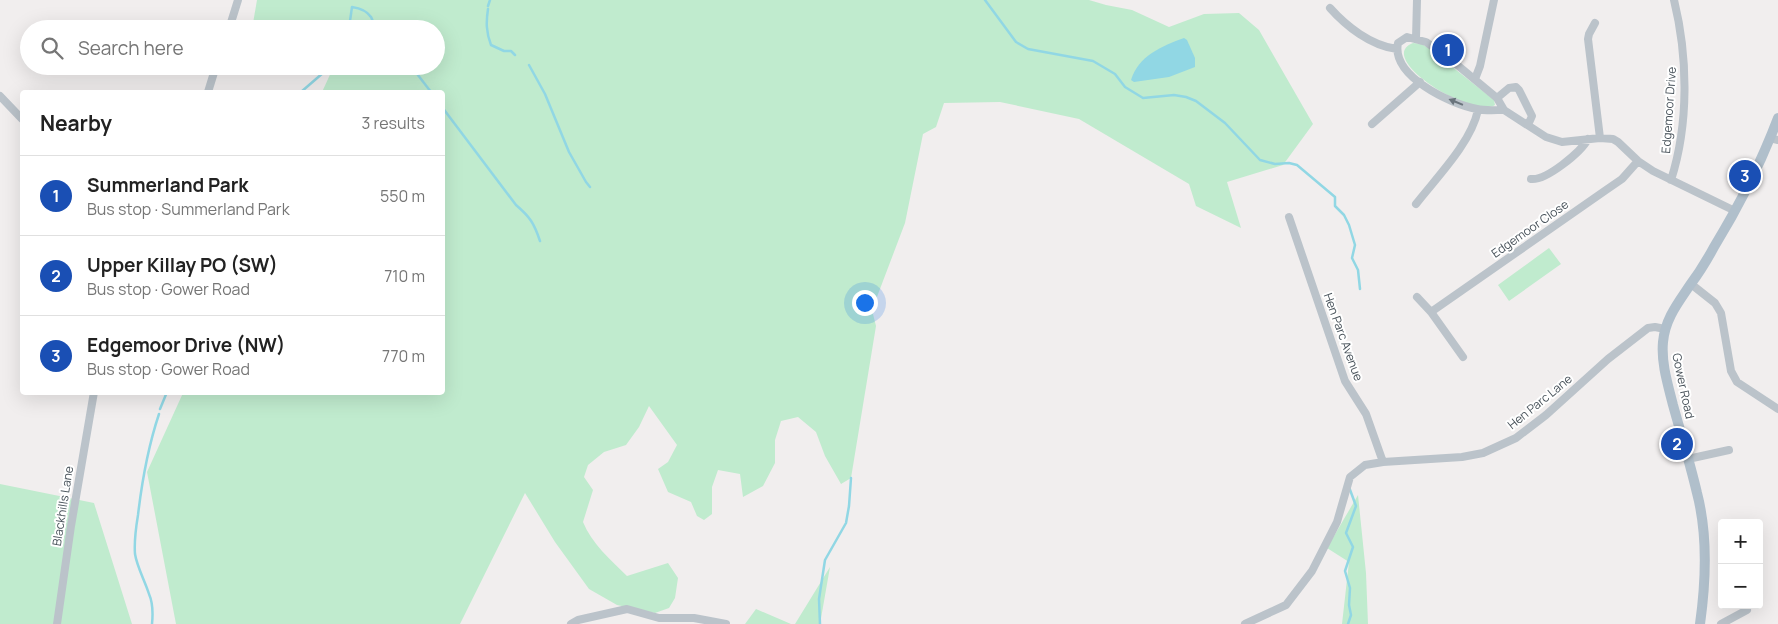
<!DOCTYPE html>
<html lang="en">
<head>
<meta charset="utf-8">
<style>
	body { margin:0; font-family:Manrope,sans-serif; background:#f6f6f6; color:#222 }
	.controls { position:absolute; right:15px; bottom:15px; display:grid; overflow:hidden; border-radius:5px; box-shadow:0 5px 20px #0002 }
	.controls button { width:45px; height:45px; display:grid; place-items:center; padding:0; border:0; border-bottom:1px solid #e0e0e0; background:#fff; color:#222; font:25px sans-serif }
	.you { position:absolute; left:864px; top:302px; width:18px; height:18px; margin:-12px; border:4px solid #fff; border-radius:50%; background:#1a73e8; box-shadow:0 0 0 8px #1a73e833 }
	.badge { display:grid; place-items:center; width:32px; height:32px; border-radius:50%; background:#287ad1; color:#fff; font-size:16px; font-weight:700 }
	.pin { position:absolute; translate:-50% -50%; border:2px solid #fff; box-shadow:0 1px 5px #0006 }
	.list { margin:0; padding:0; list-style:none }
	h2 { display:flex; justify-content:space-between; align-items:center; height:65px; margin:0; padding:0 20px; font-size:21px }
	h2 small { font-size:16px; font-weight:400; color:#767676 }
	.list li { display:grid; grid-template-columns:32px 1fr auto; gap:15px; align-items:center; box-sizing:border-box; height:80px; padding:0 20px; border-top:1px solid #e0e0e0 }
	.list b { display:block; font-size:19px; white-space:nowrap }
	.list p { margin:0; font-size:16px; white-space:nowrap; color:#767676 }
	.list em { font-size:16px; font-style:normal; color:#767676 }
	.icon { flex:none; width:28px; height:28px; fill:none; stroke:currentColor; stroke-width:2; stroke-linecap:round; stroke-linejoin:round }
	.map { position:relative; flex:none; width:1778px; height:624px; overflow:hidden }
	.search { position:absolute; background:#fff; box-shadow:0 5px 20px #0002; left:20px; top:20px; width:425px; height:55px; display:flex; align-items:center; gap:12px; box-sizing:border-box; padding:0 18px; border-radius:28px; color:#767676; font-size:19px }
	.panel { position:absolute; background:#fff; box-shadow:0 5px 20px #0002; left:20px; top:90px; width:425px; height:305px; border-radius:5px }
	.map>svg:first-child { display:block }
	.green { fill:#c0ebce }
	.water { fill:#91d7e4 }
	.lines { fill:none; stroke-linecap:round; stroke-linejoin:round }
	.stream { stroke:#91d7e4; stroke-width:2.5 }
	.minor { stroke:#bbc3ca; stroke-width:8 }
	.major { stroke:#b0bfcb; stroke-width:10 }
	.oneway { fill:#6a747c }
	.labels { text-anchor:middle; stroke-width:4; stroke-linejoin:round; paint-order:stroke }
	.street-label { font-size:12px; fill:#48525a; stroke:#fff }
</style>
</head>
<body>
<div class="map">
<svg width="1778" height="624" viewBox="0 0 1778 624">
	<rect width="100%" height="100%" fill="#f1eeee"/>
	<!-- green -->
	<path class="green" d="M 257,0 L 1089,0 L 1106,5 L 1132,10 L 1169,27 L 1204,14 L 1239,13 L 1259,30 L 1313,124 L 1283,165 L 1227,182 L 1241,228 L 1196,206 L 1189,184 L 1079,119 L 1000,102 L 944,103 L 936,127 L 923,134 L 905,223 L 872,310 L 876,326 L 851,478 L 841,484 L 825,456 L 816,432 L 798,417 L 781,421 L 775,440 L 775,463 L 763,486 L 743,497 L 740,474 L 718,470 L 712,487 L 712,514 L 704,520 L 697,516 L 691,502 L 668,492 L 658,469 L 668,462 L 677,445 L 649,406 L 639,427 L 626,445 L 604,452 L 588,465 L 584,477 L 593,490 L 583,522 C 592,544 610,559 627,576 L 668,563 L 678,578 L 675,598 L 669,608 L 655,613 L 617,605 L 589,589 L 555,542 L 525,493 L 460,624 L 176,624 L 147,472 L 183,393 L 442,392 L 442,92 L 322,92 L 334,66 L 436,66 L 436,29 L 252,29 Z
		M 1413,43 L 1422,44 L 1431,50 L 1494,100 L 1495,105 C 1472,119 1374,58 1413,43 Z
		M 1549,248 L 1561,264 L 1509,301 L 1498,285 Z
		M 0,484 L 94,503 L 132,624 L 0,624 Z
		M 1358,495 L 1366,573 L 1368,624 L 1342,624 L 1349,562 L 1327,548 Z
		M 830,567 L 820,624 L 795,624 Z
		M 756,609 L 791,624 L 745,624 Z"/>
	<!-- water -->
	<path class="water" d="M 1184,38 L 1187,40 L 1195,58 L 1195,67 L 1169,77 L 1134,82 L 1131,80 C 1138,56 1162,46 1184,38 Z"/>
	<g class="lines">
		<!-- stream -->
		<path class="stream" d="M 985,0 L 1016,42 L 1028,49 L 1093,61 L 1115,74 L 1125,87 L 1143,98 L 1174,95 L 1186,97 L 1196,101 L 1225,123 L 1260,160 L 1275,164 L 1289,163 L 1297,165 L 1335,197 L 1335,206 L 1344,215 L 1349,225 L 1355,245 L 1352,258 L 1358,270 L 1360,289
			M 488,6 L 490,0
			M 488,9 C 486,22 486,32 491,45 L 504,51 L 511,51 L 515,55
			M 350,21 L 352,7 C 359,8 367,11 371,17 C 374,22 372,25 377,29
			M 529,65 L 545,94 L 569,152 L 586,182 L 590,187
			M 411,66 L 431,92
			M 301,92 L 331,66
			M 442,107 L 516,205 C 530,217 534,223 540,241
			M 160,409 L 167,392
			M 152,624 C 153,614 153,603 149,594 C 145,581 137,567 135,554 C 134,541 136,527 138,515 C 142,481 148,447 159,414
			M 820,624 L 819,599 L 825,560 L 846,523 L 849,506 L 851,478
			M 1348,624 L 1351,615 L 1349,605 L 1350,588 L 1345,571 L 1353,547 L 1346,533 L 1356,506 L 1349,487"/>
		<!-- minor -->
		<path class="minor" d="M 1330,8 C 1346,26 1371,46 1397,49
			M 1595,23 L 1589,34 L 1588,39 L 1600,138
			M 229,29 L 238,0
			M 1416,39 L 1417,0
			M 1475,79 L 1480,66 L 1494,0
			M 208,92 L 216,66
			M 0,96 L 22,119
			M 1497,98 L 1509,88 L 1516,87 L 1519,90 L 1532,116 L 1528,125
			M 1504,110 C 1495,110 1485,111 1477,109 C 1450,104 1391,76 1398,43 L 1407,37 L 1426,42 L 1450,59 L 1497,98 L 1504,110 L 1546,137 L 1562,142 L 1600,138 L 1613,139 L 1618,142 L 1638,161 L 1653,171 L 1735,211
			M 1372,124 L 1420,82
			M 1770,138 L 1778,140
			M 1531,179 C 1546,181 1581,152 1588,139
			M 1671,180 C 1689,124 1688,57 1674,0
			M 1416,204 C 1437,177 1471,143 1478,110
			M 1289,217 L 1345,381 L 1366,414 L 1383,462
			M 1691,284 L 1715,303 L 1721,313 L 1731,371 L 1737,382 L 1778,409
			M 1417,297 L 1431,312 L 1463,357
			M 1431,312 L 1606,190 L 1622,179 L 1638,161
			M 1688,459 L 1729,450
			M 57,624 L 71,526 L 94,392
			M 571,624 L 578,620 L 627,609 L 659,618 L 694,618 L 726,624
			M 1245,624 L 1286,605 L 1312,571 L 1337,522 L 1350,477 L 1365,465 L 1383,462 L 1462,457 L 1483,453 L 1516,438 L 1546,415 L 1608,359 L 1648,328 L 1655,327 L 1665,329
			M 1721,624 L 1747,610"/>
		<!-- major -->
		<path class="major" d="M 1700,624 C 1706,581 1708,535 1697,493 C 1690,463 1681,434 1673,405 C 1668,385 1661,363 1663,342 C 1665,319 1678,303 1690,285 C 1699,273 1707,260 1714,247 C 1739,206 1761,163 1778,118"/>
	</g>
	<!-- one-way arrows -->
	<defs><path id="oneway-solid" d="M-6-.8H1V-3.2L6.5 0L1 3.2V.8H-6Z" transform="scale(1.25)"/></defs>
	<use class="oneway" href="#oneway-solid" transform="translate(1456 102) rotate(-158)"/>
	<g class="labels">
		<!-- street labels -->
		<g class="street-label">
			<text transform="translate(1669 110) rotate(-86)" y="4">Edgemoor Drive</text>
			<text transform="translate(1530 229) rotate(-35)" y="4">Edgemoor Close</text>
			<text transform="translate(1343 337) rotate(70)" y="4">Hen Parc Avenue</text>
			<text transform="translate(1683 386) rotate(78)" y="4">Gower Road</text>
			<text transform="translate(1540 402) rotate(-39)" y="4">Hen Parc Lane</text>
			<text transform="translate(63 506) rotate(-81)" y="4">Blackhills Lane</text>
		</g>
	</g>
</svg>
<div class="controls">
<button>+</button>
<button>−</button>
</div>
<div class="you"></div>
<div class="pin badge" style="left:1448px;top:50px;background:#1a4fb4">1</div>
<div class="pin badge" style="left:1677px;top:444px;background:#1a4fb4">2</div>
<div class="pin badge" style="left:1745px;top:176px;background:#1a4fb4">3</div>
<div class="search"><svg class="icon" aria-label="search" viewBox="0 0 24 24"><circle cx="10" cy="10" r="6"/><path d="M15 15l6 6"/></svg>Search here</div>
<section class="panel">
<h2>Nearby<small>3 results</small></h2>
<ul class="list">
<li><span class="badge" style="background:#1a4fb4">1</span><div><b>Summerland Park</b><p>Bus stop · Summerland Park</p></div><em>550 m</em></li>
<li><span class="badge" style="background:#1a4fb4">2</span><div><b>Upper Killay PO (SW)</b><p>Bus stop · Gower Road</p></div><em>710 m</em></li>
<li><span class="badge" style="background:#1a4fb4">3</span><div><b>Edgemoor Drive (NW)</b><p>Bus stop · Gower Road</p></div><em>770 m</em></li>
</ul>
</section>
</div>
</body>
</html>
